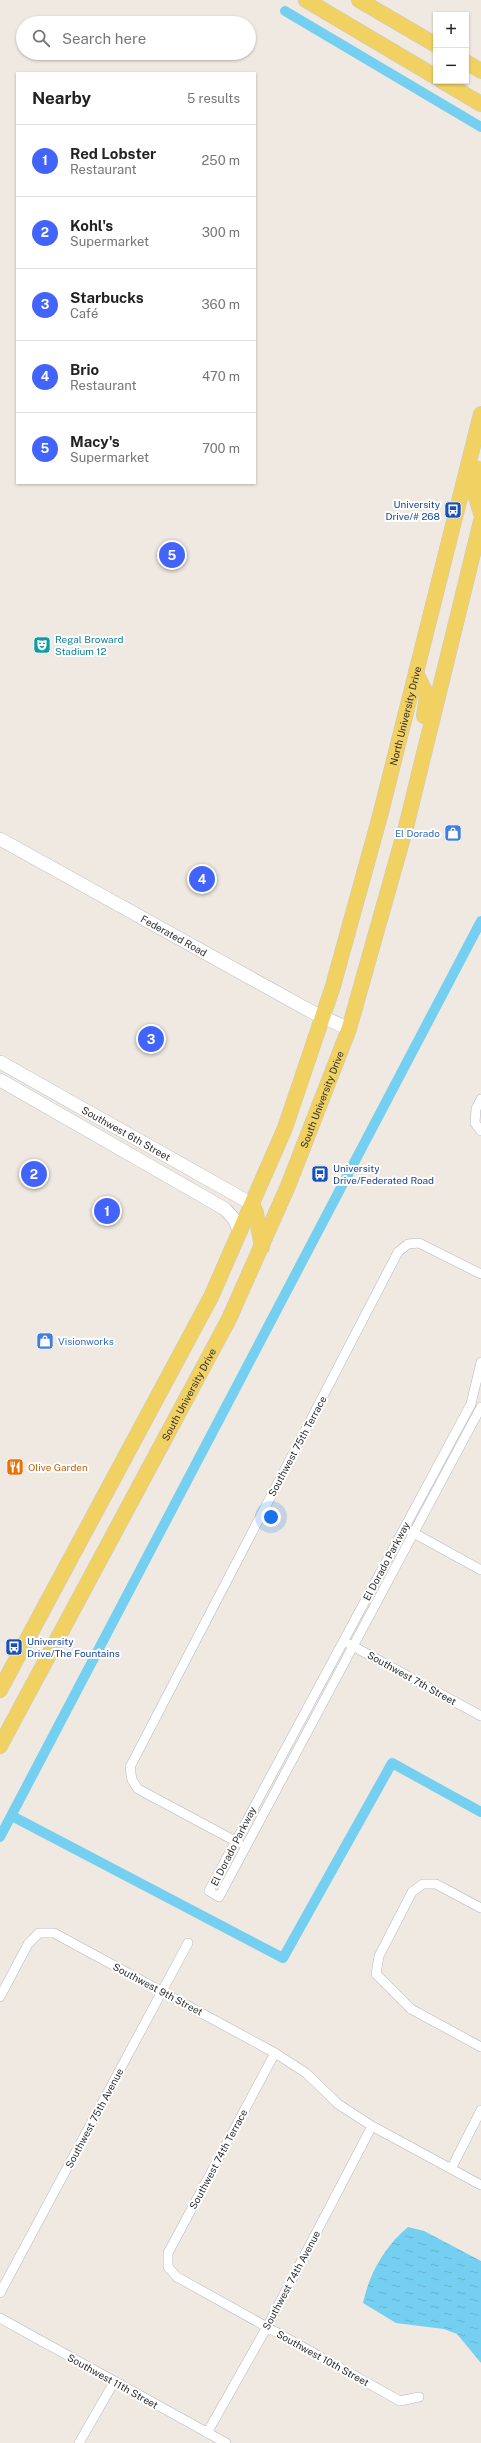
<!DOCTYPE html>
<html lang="en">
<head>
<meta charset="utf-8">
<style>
	body { margin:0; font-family:"Public Sans",sans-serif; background:#f2f2f2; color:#222 }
	.controls { position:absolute; right:12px; top:12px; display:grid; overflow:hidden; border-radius:0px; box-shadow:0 1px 3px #0004 }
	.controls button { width:36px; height:36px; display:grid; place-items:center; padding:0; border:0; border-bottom:1px solid #e0e0e0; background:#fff; color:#222; font:20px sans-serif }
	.you { position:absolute; left:271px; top:1517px; width:14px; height:14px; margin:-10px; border:3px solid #fff; border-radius:50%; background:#1a73e8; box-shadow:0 0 0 6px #1a73e833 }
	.badge { display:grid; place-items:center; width:26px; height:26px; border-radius:50%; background:#4264fb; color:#fff; font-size:13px; font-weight:700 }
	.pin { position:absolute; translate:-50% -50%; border:2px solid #fff; box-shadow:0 1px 4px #0006 }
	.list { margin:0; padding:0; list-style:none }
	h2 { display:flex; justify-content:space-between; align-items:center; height:52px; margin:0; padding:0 16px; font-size:17px }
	h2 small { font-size:13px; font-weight:400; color:#767676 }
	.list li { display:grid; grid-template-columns:26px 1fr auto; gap:12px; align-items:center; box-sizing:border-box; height:72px; padding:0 16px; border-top:1px solid #e0e0e0 }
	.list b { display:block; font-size:15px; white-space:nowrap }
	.list p { margin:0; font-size:13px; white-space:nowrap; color:#767676 }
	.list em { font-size:13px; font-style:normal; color:#767676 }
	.icon { flex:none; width:22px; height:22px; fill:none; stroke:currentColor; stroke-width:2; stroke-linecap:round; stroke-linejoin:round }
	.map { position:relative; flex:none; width:481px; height:2443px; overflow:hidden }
	.search { position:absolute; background:#fff; box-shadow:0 1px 3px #0004; left:16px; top:16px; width:240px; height:44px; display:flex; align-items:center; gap:10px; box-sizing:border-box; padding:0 14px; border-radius:22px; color:#767676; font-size:15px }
	.panel { position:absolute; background:#fff; box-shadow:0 1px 3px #0004; left:16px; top:72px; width:240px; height:412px; border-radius:0px }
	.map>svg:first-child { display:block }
	.water { fill:url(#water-ripples) }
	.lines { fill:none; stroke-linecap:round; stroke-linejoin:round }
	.canal { stroke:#75cff0; stroke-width:10 }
	.street-casing { stroke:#b4b7c1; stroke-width:10 }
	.secondary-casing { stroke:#b4b7c1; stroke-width:14 }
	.primary-casing { stroke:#c9c9c9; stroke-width:16 }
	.street { stroke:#fff; stroke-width:9 }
	.secondary { stroke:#fff; stroke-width:13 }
	.primary { stroke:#f2d163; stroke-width:15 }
	.labels { text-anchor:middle; stroke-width:4; stroke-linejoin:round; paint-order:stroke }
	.transit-label { font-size:10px; fill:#164399; stroke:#fff; text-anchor:start }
	.culture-label { font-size:10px; fill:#0d838f; stroke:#fff; text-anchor:start }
	.street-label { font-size:10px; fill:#2e2e2e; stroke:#fff }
	.shop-label { font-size:10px; fill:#366cbe; stroke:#fff; text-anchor:end }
	.food-label { font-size:10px; fill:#c56008; stroke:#fff; text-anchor:start }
</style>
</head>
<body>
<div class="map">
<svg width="481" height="2443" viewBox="0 0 481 2443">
	<defs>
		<pattern id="water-ripples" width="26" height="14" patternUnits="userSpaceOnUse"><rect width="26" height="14" fill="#75cff0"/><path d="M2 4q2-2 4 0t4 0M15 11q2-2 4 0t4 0" fill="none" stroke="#66b2ce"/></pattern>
	</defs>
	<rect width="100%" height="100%" fill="#efe9e1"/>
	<!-- water -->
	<path class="water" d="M 408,2227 L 424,2231 L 481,2261 L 481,2363 L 457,2334 L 444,2329 L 396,2323 L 363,2303 C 369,2274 385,2246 408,2227 Z"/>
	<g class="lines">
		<!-- canal -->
		<path class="canal" d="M 285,11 L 481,127
			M 12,1816 L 283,1958 L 392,1763 L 481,1812
			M 0,1837 L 481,921"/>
		<defs>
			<path id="street" d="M 481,1099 L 476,1109 L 475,1123 L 481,1131
				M 481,1362 L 471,1404 L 209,1891 L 219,1897 L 481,1407
				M 410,1531 L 481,1570
				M 349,1644 L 481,1716
				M 239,1843 L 138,1789 L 132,1780 L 130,1767 L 398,1252 L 408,1244 L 419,1243 L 481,1274
				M 481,1908 L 436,1884 L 423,1884 L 412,1892 L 379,1956 L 376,1974 L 411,2009 L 481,2047
				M 0,1997 L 28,1944 L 39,1933 L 54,1933 L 275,2053 L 306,2073 L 338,2104 L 372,2126 L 481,2185
				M 275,2053 L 168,2253 L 168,2267 L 177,2277 L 400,2401 L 419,2397
				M 451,2169 L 481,2110
				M 0,2293 L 188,1943
				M 0,2318 L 226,2443
				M 207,2433 L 267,2327 L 372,2126
				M 79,2443 L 114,2382"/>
			<g id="secondary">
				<path id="s1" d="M 0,839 L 312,1012 L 349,1029"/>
				<path id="s2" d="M 0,1062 L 252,1204"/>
				<path d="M 0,1080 L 225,1209 L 234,1219 L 240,1232"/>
			</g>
			<g id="primary">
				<path d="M 306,0 L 436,77"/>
				<path d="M 359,0 L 436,45"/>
				<path d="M 466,62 L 481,71"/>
				<path d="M 442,81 L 481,104"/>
				<path d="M 478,469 L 473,488 L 481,513"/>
				<path d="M 416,673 L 427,695 L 424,716"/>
				<path d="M 252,1204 L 256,1213 L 262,1247"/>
				<path id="s3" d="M 0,1690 L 211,1297 L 285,1128 L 333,986 L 380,816 L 481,414"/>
				<path id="s4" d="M 0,1746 L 229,1319 L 288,1186 L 349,1029 L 406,827 L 481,521"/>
			</g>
		</defs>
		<!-- street casing -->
		<use href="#street" class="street-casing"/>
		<!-- secondary casing -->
		<use href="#secondary" class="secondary-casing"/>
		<!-- primary casing -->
		<use href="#primary" class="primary-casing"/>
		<!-- street -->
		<use href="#street" class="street"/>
		<!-- secondary -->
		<use href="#secondary" class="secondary"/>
		<!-- primary -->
		<use href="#primary" class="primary"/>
	</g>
	<!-- icons -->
	<defs>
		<symbol id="bus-square" viewBox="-11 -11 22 22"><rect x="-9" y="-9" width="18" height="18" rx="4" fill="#1a4fb4" stroke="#fff"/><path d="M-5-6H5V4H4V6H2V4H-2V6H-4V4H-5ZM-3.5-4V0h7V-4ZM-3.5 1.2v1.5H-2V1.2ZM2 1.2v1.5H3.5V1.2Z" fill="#fff"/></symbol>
		<symbol id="theatre-square" viewBox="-11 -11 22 22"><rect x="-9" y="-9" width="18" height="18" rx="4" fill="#0f9aa8" stroke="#fff"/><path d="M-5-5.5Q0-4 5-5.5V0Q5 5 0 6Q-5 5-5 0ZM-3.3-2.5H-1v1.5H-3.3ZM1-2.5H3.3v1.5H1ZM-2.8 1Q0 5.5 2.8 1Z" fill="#fff"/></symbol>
		<symbol id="shop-square" viewBox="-11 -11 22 22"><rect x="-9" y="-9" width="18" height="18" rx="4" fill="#3f7fe0" stroke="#fff"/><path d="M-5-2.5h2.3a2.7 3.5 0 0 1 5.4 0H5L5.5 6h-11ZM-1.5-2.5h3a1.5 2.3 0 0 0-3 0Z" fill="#fff"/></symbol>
		<symbol id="restaurant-square" viewBox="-11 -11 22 22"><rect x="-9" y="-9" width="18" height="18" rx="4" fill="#e8710a" stroke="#fff"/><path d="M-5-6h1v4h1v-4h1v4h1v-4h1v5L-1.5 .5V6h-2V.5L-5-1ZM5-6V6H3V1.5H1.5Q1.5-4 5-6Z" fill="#fff"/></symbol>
	</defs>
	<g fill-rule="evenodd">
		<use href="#bus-square" x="443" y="500" width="20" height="20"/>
		<use href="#theatre-square" x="32" y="635" width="20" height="20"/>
		<use href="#shop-square" x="443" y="823" width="20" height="20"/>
		<use href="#bus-square" x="310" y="1164" width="20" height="20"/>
		<use href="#shop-square" x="35" y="1331" width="20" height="20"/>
		<use href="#restaurant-square" x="5" y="1457" width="20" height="20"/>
		<use href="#bus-square" x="4" y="1637" width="20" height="20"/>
	</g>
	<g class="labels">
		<!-- transit labels -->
		<g class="transit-label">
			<text x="440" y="508" text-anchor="end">University<tspan x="440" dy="12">Drive/# 268</tspan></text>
			<text x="333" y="1172">University<tspan x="333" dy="12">Drive/Federated Road</tspan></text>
			<text x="27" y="1645">University<tspan x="27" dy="12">Drive/The Fountains</tspan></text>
		</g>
		<!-- culture labels -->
		<g class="culture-label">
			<text x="55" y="643">Regal Broward<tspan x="55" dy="12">Stadium 12</tspan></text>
		</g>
		<!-- street labels -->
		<g class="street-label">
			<text dy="4" stroke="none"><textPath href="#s3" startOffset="1060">North University Drive</textPath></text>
			<text dy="4" stroke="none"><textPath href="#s1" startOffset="199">Federated Road</textPath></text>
			<text dy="4" stroke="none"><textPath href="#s4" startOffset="723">South University Drive</textPath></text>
			<text dy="4" stroke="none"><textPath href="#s2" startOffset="145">Southwest 6th Street</textPath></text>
			<text dy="4" stroke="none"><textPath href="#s4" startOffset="399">South University Drive</textPath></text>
			<text transform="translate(297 1446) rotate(-62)" y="4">Southwest 75th Terrace</text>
			<text transform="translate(386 1561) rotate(-62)" y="4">El Dorado Parkway</text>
			<text transform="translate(412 1678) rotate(29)" y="4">Southwest 7th Street</text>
			<text transform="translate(233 1846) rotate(-63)" y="4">El Dorado Parkway</text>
			<text transform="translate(158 1989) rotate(28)" y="4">Southwest 9th Street</text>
			<text transform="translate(94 2118) rotate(-62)" y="4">Southwest 75th Avenue</text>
			<text transform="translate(218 2159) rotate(-62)" y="4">Southwest 74th Terrace</text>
			<text transform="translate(291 2280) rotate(-62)" y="4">Southwest 74th Avenue</text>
			<text transform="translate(323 2358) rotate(29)" y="4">Southwest 10th Street</text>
			<text transform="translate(113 2381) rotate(29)" y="4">Southwest 11th Street</text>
		</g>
		<!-- shop labels -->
		<g class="shop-label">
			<text x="440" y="837">El Dorado</text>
			<text x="58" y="1345" text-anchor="start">Visionworks</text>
		</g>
		<!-- food labels -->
		<g class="food-label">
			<text x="28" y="1471">Olive Garden</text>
		</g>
	</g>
</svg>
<div class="controls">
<button>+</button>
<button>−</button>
</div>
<div class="you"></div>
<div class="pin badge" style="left:107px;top:1211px">1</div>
<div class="pin badge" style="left:34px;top:1174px">2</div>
<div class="pin badge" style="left:151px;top:1039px">3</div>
<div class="pin badge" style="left:202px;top:879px">4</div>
<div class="pin badge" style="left:172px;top:555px">5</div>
<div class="search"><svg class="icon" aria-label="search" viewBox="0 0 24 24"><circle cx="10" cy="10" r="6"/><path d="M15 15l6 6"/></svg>Search here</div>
<section class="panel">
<h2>Nearby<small>5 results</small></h2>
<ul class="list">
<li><span class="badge">1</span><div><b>Red Lobster</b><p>Restaurant</p></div><em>250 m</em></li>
<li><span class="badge">2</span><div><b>Kohl's</b><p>Supermarket</p></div><em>300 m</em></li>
<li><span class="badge">3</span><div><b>Starbucks</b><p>Café</p></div><em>360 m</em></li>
<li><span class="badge">4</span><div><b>Brio</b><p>Restaurant</p></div><em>470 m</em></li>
<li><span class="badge">5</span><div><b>Macy's</b><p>Supermarket</p></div><em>700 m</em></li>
</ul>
</section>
</div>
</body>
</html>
